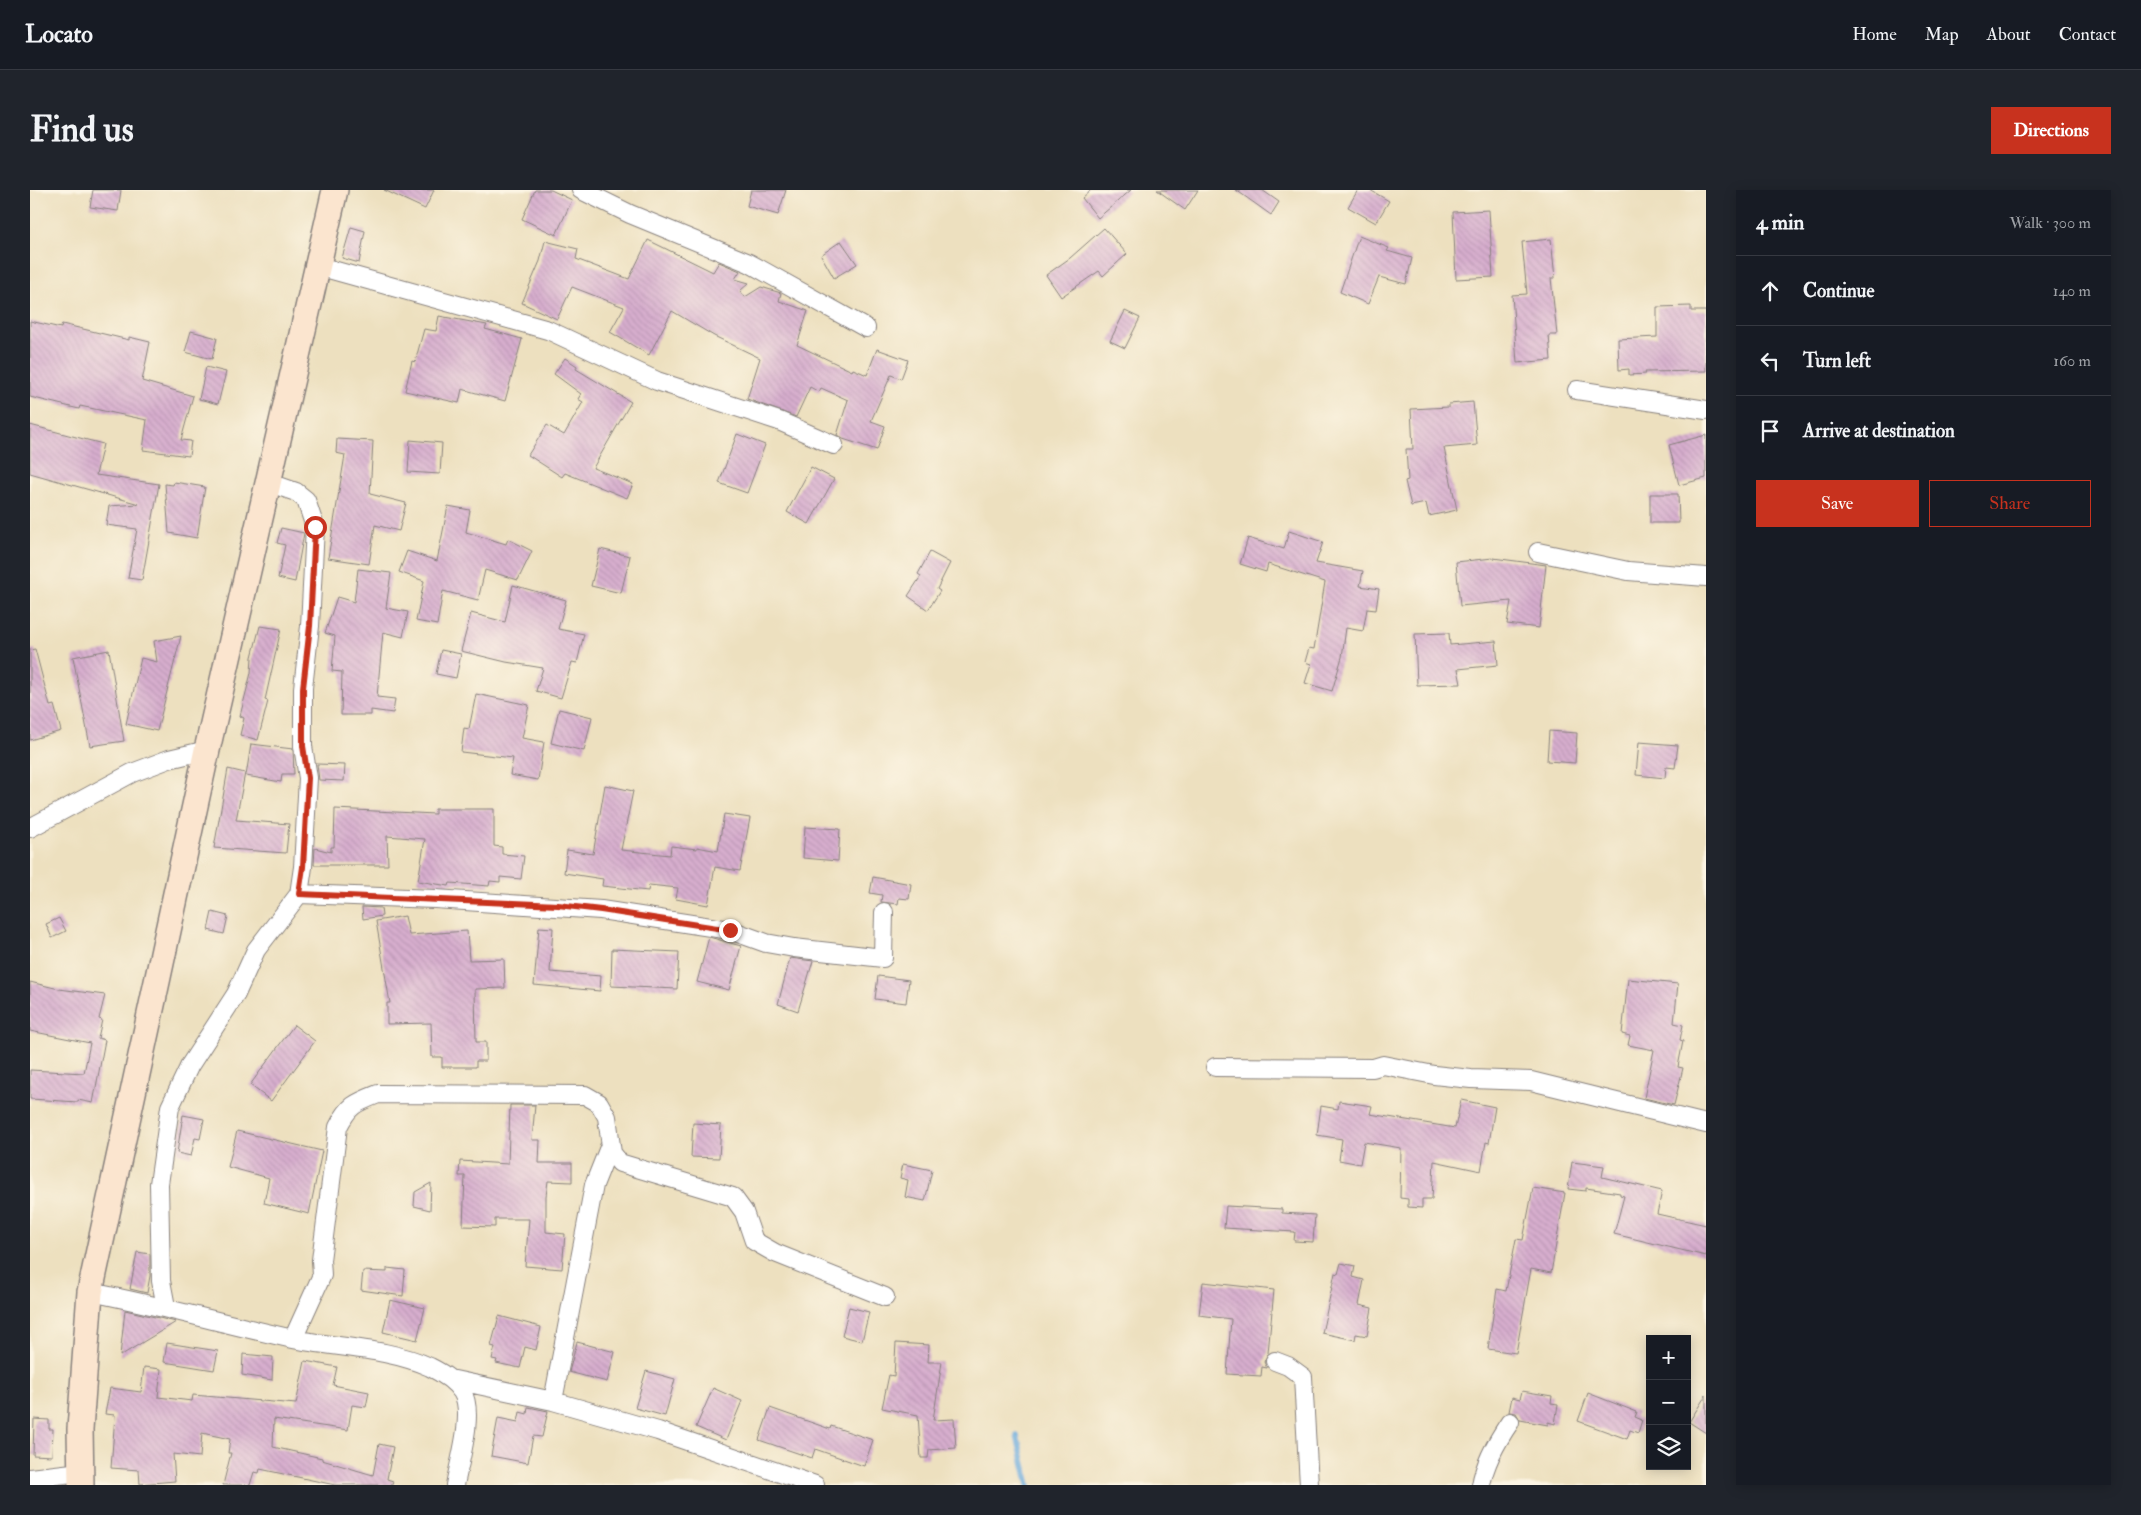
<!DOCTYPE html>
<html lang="en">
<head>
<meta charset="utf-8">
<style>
	body { margin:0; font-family:"IM FELL Double Pica",serif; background:#20242c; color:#f1f3f6 }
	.controls { position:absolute; right:15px; bottom:15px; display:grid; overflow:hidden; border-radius:0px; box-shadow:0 2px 12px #0003 }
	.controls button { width:45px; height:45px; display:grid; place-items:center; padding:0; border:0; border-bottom:1px solid #363941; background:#171b24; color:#f1f3f6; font:25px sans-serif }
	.stop { position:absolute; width:15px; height:15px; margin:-11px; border:4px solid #c8321e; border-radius:50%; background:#fff }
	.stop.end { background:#c8321e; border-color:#fff; box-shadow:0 1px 5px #0008 }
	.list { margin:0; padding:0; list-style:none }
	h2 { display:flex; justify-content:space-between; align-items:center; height:65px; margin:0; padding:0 20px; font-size:21px }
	h2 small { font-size:16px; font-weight:400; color:#9ea1a6 }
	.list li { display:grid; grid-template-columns:32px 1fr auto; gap:15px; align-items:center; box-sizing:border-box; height:70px; padding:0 20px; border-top:1px solid #363941 }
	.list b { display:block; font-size:19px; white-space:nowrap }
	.list em { font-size:16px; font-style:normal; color:#9ea1a6 }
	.actions { display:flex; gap:10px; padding:15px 20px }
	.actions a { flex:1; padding:11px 0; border:1px solid #c8321e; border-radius:0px; text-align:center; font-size:18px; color:#c8321e }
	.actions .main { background:#c8321e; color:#fff }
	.icon { flex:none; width:28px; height:28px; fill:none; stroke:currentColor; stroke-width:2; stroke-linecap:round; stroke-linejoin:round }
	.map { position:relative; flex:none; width:1676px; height:1295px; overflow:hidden; border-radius:0px }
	header { display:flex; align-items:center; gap:30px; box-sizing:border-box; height:70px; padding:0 25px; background:#171b24; border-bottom:1px solid #363941 }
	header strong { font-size:24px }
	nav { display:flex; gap:28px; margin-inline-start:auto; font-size:18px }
	.intro { display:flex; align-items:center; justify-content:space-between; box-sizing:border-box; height:120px; padding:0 30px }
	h1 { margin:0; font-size:35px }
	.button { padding:12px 22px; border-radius:0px; background:#c8321e; color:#fff; font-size:18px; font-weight:700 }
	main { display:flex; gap:30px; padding:0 30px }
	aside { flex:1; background:#171b24; border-radius:0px; box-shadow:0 2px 12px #0003 }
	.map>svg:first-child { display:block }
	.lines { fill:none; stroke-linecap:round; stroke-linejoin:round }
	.stream { stroke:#67a9db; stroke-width:5.5 }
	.building { fill:url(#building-back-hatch) }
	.minor-casing { stroke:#88817d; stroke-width:20 }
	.secondary-casing { stroke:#88817d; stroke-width:28 }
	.minor { stroke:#fff; stroke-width:18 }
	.secondary { stroke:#fbe5cf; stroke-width:25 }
	.route { stroke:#c8321e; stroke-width:6 }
</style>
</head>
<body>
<header>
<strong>Locato</strong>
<nav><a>Home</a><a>Map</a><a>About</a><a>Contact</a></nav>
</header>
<div class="intro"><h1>Find us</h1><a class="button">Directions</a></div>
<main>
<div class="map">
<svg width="1676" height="1295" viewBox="0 0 1676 1295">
	<defs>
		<pattern id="building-back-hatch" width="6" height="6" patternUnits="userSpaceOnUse" patternTransform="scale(1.25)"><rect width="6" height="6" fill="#d7aece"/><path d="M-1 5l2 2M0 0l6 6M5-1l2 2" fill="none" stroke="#b895b2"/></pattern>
	</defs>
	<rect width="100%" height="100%" fill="#fcf5e5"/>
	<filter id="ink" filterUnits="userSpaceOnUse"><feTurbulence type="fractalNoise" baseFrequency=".02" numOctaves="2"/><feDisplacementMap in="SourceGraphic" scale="10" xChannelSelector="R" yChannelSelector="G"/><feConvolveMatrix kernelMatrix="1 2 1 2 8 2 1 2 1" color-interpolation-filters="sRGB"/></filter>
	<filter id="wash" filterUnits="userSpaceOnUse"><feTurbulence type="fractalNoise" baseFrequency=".0096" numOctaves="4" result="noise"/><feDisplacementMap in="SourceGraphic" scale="20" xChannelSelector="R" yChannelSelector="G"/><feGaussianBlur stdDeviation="1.12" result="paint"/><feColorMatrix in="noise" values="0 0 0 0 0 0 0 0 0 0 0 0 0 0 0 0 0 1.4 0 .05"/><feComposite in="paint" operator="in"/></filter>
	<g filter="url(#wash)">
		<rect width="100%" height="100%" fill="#ede0bf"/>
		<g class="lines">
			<!-- stream -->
			<path class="stream" d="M 987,1246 L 999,1295"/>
		</g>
		<g id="blocks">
			<!-- building -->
			<path class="building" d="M 63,0 L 91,0 L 88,21 L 60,17 Z
				M 354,0 L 404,0 L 395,19 Z
				M 505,0 L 521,0 L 542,10 L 526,45 L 492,29 Z
				M 721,0 L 756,0 L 748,25 L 717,16 Z
				M 1061,0 L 1101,0 L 1068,28 L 1052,8 Z
				M 1127,0 L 1168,0 L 1155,20 Z
				M 1206,0 L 1232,0 L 1249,12 L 1241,25 Z
				M 1328,0 L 1340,0 L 1359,11 L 1346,33 L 1318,17 Z
				M 1459,20 L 1463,87 L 1426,89 L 1423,22 Z
				M 321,37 L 335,41 L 329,73 L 312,68 Z
				M 1074,38 L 1097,64 L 1073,86 L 1069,81 L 1031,107 L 1016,85 L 1040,68 Z
				M 1329,46 L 1359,58 L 1357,61 L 1382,68 L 1376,94 L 1349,87 L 1338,114 L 1310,102 Z
				M 1521,49 L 1525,88 L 1521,88 L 1527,145 L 1519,145 L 1521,170 L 1487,173 L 1482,105 L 1497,104 L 1492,52 Z
				M 618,50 L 683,82 L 689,72 L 710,81 L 705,89 L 719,93 L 710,101 L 715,107 L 731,97 L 751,103 L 749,111 L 778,121 L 767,155 L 822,181 L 823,179 L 837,185 L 847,159 L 878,170 L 871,189 L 861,185 L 841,231 L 855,236 L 847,260 L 813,249 L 807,245 L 818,210 L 791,198 L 789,202 L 780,197 L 766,227 L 717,209 L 730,168 L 684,146 L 642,121 L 619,165 L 580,142 L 594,117 L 542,97 L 527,129 L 492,113 L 510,71 L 515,51 L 548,59 L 546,69 L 599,89 Z
				M 811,51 L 827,74 L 804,88 L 791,65 Z
				M 1661,116 L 1661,121 L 1676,121 L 1676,181 L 1615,182 L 1616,184 L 1599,185 L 1599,179 L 1589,180 L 1588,149 L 1627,147 L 1627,117 Z
				M 1095,121 L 1110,128 L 1095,158 L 1080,151 Z
				M 409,126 L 457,135 L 455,139 L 492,149 L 475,211 L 432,199 L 429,213 L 375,201 L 382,171 L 385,172 L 394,139 L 406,141 Z
				M 0,131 L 31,138 L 32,134 L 99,150 L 99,147 L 120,152 L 112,191 L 163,206 L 151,250 L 161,251 L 159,266 L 113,260 L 117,230 L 50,216 L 49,219 L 0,207 Z
				M 161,141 L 187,148 L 182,169 L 155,162 Z
				M 535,168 L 547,176 L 546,179 L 601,212 L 563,278 L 603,294 L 597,308 L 535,283 L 532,287 L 498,265 L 517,235 L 534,245 L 553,212 L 548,209 L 551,204 L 524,184 Z
				M 176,177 L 196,182 L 188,214 L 169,209 Z
				M 1443,212 L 1447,255 L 1414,258 L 1427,320 L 1399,326 L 1396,313 L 1381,316 L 1375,291 L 1378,290 L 1376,259 L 1383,259 L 1381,219 L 1419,217 L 1419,214 Z
				M 0,235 L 73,254 L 66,285 L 129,294 L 112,390 L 98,388 L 107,339 L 76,335 L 79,316 L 109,314 L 0,283 Z
				M 707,244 L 735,255 L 717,303 L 689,293 Z
				M 1676,245 L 1676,288 L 1649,295 L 1639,255 Z
				M 307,249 L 343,251 L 340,304 L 376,313 L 369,341 L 345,335 L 339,374 L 298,368 L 315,265 L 306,263 Z
				M 380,250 L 412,253 L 410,284 L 378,282 Z
				M 781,277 L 804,289 L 779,334 L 757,322 Z
				M 144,292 L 175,297 L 167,348 L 139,343 L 135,294 L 143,295 Z
				M 1620,304 L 1648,304 L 1649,333 L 1620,333 Z
				M 418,316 L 440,320 L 436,342 L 476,354 L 478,349 L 502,361 L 488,390 L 455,380 L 448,410 L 413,401 L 407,435 L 386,431 L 394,391 L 369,382 L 377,361 L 407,371 Z
				M 251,338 L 274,343 L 265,392 L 248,388 L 255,355 L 247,353 Z
				M 1259,341 L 1293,352 L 1286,373 L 1333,381 L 1330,396 L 1349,399 L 1346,420 L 1337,419 L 1333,441 L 1316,438 L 1312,467 L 1302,501 L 1275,493 L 1281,474 L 1275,472 L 1279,458 L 1284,459 L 1295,392 L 1238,374 L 1236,382 L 1210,374 L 1218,348 L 1254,359 Z
				M 570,359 L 600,366 L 591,403 L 561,396 Z
				M 900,362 L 920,373 L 907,399 L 910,401 L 898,420 L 878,406 L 891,386 L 888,384 Z
				M 1463,368 L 1516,375 L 1509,438 L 1477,434 L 1481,411 L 1430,416 L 1426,372 Z
				M 328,379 L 361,383 L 356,418 L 378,422 L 373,447 L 353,442 L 347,507 L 365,509 L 363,523 L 341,520 L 341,525 L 311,525 L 312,482 L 302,481 L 305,446 L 295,443 L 307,407 L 324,412 Z
				M 483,395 L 536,410 L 528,439 L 554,444 L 547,473 L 542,472 L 531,508 L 506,501 L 513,478 L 476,472 L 431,461 L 441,423 L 475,432 Z
				M 230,436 L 251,439 L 235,510 L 238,511 L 228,550 L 210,545 L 214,528 L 210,526 L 221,483 L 222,467 Z
				M 1419,443 L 1420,455 L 1466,451 L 1468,475 L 1428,479 L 1431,494 L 1387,495 L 1385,444 Z
				M 151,446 L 127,541 L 96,534 L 111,468 L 127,472 L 124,451 Z
				M 5,459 L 20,516 L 24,515 L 31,541 L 0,550 L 0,460 Z
				M 79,460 L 94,551 L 60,556 L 43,467 Z
				M 411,460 L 431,464 L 426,488 L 406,484 Z
				M 446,504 L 499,515 L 492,548 L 514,552 L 508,590 L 480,585 L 483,568 L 431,562 L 434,538 L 439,539 Z
				M 529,519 L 562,527 L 554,561 L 521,553 Z
				M 1519,541 L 1547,543 L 1545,573 L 1517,571 Z
				M 1609,552 L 1648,555 L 1645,578 L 1636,577 L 1635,588 L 1606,585 Z
				M 221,554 L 263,559 L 264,584 L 252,584 L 251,592 L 216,586 Z
				M 287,574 L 315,575 L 314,591 L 289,590 Z
				M 198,579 L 215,583 L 206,630 L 259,634 L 256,663 L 184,658 Z
				M 575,595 L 603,601 L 591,660 L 640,665 L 641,656 L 667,659 L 667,657 L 688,661 L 694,624 L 720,628 L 710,681 L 685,677 L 678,715 L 646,709 L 648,698 L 619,695 L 618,701 L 572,696 L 573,689 L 534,683 L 537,660 L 563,664 Z
				M 305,619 L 405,624 L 405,619 L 464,619 L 464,656 L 472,657 L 472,664 L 494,666 L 491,689 L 470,687 L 470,692 L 460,691 L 459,696 L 420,693 L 419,696 L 388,691 L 395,649 L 357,646 L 358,675 L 284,675 L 285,658 L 301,662 L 301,657 L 304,657 Z
				M 775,637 L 810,639 L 808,671 L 773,668 Z
				M 843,687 L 881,694 L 879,709 L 869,708 L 868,714 L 851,712 L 852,705 L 840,703 Z
				M 332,717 L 351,718 L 352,726 L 333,729 Z
				M 182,722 L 198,726 L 194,744 L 178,740 Z
				M 375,726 L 379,745 L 437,741 L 439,770 L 474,769 L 475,798 L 445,799 L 446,852 L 456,852 L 456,871 L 446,871 L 446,877 L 412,877 L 412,867 L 402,867 L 401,833 L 357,834 L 357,813 L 360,813 L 346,731 Z
				M 29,728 L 36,741 L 22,748 L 16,734 Z
				M 509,737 L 523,738 L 520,782 L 571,786 L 570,801 L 504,795 Z
				M 679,747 L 711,756 L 699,800 L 667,792 Z
				M 582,759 L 649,762 L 647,799 L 581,796 Z
				M 760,768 L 783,771 L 768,821 L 748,814 Z
				M 848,786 L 879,790 L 876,813 L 845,809 Z
				M 1598,789 L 1648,794 L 1644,833 L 1653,835 L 1650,850 L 1653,851 L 1648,877 L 1653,878 L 1644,915 L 1614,908 L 1624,860 L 1598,855 L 1600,846 L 1592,844 Z
				M 0,792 L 29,799 L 75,805 L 69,829 L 72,830 L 68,848 L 75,850 L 63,913 L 48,910 L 48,912 L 0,909 L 0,880 L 54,883 L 60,853 L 0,841 Z
				M 264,835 L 285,851 L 241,911 L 220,895 Z
				M 1431,910 L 1465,917 L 1459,953 L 1456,952 L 1451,981 L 1404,971 L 1402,1009 L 1392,1009 L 1392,1018 L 1378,1017 L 1378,1009 L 1370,1008 L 1371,958 L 1334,952 L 1330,974 L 1309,970 L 1312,949 L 1287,945 L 1291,916 L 1308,919 L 1309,911 L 1342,916 L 1340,924 L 1425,938 Z
				M 480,915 L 505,915 L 502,950 L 510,950 L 509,973 L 542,973 L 542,992 L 518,991 L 516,1006 L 516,1042 L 535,1044 L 532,1079 L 495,1076 L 499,1029 L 465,1029 L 465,1037 L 433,1036 L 435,986 L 429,986 L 430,971 L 478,974 Z
				M 153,925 L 174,929 L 170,949 L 165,948 L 161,966 L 147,963 Z
				M 663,933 L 691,935 L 689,968 L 661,967 Z
				M 207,941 L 292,961 L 279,1024 L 234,1013 L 239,988 L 198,977 Z
				M 1542,972 L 1574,976 L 1572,987 L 1632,1001 L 1627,1024 L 1676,1035 L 1676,1066 L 1584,1044 L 1594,1006 L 1590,1005 L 1590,1003 L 1556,998 L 1556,1001 L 1538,999 Z
				M 873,974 L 902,980 L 895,1011 L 875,1007 L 878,990 L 870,988 Z
				M 401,993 L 400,1020 L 384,1016 L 385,1002 Z
				M 1503,998 L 1535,1003 L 1521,1083 L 1501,1079 L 1486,1163 L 1458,1159 L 1467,1099 L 1476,1101 L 1486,1049 L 1493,1050 Z
				M 1196,1016 L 1252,1019 L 1252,1023 L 1285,1025 L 1283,1052 L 1264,1051 L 1265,1042 L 1194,1038 Z
				M 107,1062 L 120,1064 L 120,1086 L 117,1103 L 100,1099 Z
				M 1311,1073 L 1325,1076 L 1323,1087 L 1334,1090 L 1329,1115 L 1342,1118 L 1337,1146 L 1326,1144 L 1325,1150 L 1292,1143 L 1305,1083 L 1308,1084 Z
				M 357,1078 L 375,1080 L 373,1106 L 331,1100 L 333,1081 L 357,1082 Z
				M 1173,1092 L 1244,1100 L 1238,1163 L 1234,1172 L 1237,1178 L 1232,1177 L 1231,1186 L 1197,1184 L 1201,1129 L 1169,1125 Z
				M 360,1110 L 395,1118 L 387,1150 L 353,1142 Z
				M 819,1117 L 839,1122 L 832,1151 L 812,1146 Z
				M 95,1120 L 108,1123 L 146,1132 L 90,1166 Z
				M 469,1126 L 511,1137 L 506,1160 L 495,1157 L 490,1178 L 466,1173 L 467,1170 L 462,1169 L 465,1157 L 461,1156 Z
				M 547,1152 L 585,1162 L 577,1192 L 539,1182 Z
				M 137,1153 L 188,1161 L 184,1180 L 134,1172 Z
				M 866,1153 L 899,1155 L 898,1172 L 912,1172 L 903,1230 L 924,1229 L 926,1258 L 899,1260 L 898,1268 L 891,1268 L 888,1225 L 852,1218 L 859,1185 L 864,1186 Z
				M 213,1164 L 243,1167 L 242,1190 L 212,1185 Z
				M 275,1171 L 307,1177 L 303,1195 L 339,1202 L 336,1217 L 322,1215 L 318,1240 L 244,1229 L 243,1257 L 292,1268 L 292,1270 L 343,1285 L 349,1254 L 363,1257 L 357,1289 L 363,1291 L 362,1295 L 305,1295 L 230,1279 L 229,1283 L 224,1282 L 220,1295 L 193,1295 L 201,1263 L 198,1263 L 200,1249 L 172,1243 L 170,1267 L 143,1264 L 145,1291 L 110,1294 L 109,1280 L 81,1278 L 85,1225 L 75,1224 L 80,1198 L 111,1202 L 114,1177 L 131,1179 L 128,1207 L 162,1211 L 163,1205 L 266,1214 Z
				M 616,1181 L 645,1189 L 635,1226 L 605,1218 Z
				M 683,1198 L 712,1211 L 696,1250 L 666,1237 Z
				M 1492,1201 L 1522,1206 L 1521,1213 L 1528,1214 L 1525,1234 L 1518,1232 L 1518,1235 L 1490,1230 L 1486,1223 L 1479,1222 L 1482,1207 L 1490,1209 Z
				M 1558,1203 L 1607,1222 L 1605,1227 L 1612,1230 L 1608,1243 L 1600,1240 L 1597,1249 L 1548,1231 Z
				M 1676,1205 L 1676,1243 L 1659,1232 Z
				M 498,1217 L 518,1221 L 512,1247 L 503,1246 L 498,1273 L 461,1266 L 468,1228 L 488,1232 L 490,1222 L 497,1224 Z
				M 740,1218 L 800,1239 L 801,1236 L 843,1250 L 834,1276 L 785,1259 L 782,1268 L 729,1250 Z
				M 4,1229 L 19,1230 L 19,1239 L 23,1239 L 22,1266 L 3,1265 Z"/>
		</g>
	</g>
	<g filter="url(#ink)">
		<use href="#blocks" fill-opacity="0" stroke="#88817d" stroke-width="1"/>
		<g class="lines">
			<defs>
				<path id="minor" d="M 551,0 L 600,24 L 719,73 L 836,138
					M 288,76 L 518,140 L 627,191 L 749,231 L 804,255
					M 1547,200 L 1676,220
					M 1508,362 L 1598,381 L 1676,387
					M 0,638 L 102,583 L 139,569 L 177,560
					M 269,704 L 405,709 L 571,720 L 700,740 L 736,753 L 764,758 L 853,768 L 854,722
					M 1185,877 L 1343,878 L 1353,875 L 1404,885 L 1441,889 L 1501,891 L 1676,934
					M 60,1102 C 128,1115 195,1134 263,1149 C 308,1158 358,1158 400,1177 C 412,1183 425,1191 432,1202 C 445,1222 429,1273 425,1295
					M 136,1117 L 131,1091 L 129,994 L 140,917 L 160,875 L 206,804 L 226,760 L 269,704 L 273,677 L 278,588 L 273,556 L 273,498 L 280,436 L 285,337 L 276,310 L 266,302 L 240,293
					M 263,1149 L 292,1085 L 291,1070 L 308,937 C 319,915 325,913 348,904 L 555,905 L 569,913 L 577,927 L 582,963 L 590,973 L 703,1007 L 714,1022 L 724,1051 L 745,1063 L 855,1107
					M 1245,1171 L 1258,1176 L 1273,1187 L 1279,1295
					M 420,1189 L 523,1211 L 628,1241 L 785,1295
					M 523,1211 L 564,995 L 580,955
					M 0,1288 L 51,1282
					M 1451,1295 C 1455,1272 1467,1251 1480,1232"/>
				<path id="secondary" d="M 51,1295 L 50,1239 L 60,1102 L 177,560 L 305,0"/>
			</defs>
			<!-- minor casing -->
			<use href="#minor" class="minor-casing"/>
			<!-- secondary casing -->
			<use href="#secondary" class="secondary-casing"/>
			<!-- minor -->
			<use href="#minor" class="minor"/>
			<!-- secondary -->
			<use href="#secondary" class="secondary"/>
		</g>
	</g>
	<g class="lines" filter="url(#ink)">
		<!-- route -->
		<path class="route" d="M 285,337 L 280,436 L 273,498 L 273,556 L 278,588 L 273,677 L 269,704 L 528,715 L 571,720 L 700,740"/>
	</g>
</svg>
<div class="controls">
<button>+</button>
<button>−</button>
<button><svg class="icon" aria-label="layers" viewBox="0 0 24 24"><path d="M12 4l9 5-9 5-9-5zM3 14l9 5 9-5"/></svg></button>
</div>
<div class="stop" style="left:285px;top:337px"></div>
<div class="stop end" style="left:700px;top:740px"></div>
</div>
<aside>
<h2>4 min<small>Walk · 300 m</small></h2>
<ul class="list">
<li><svg class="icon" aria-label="ahead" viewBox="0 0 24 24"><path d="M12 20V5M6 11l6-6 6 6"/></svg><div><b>Continue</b></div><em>140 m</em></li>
<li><svg class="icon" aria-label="left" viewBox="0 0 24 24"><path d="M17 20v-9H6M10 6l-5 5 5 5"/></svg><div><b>Turn left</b></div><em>160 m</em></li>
<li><svg class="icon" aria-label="arrive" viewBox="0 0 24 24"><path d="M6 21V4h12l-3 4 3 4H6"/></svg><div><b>Arrive at destination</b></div></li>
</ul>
<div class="actions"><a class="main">Save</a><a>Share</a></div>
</aside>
</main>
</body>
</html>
